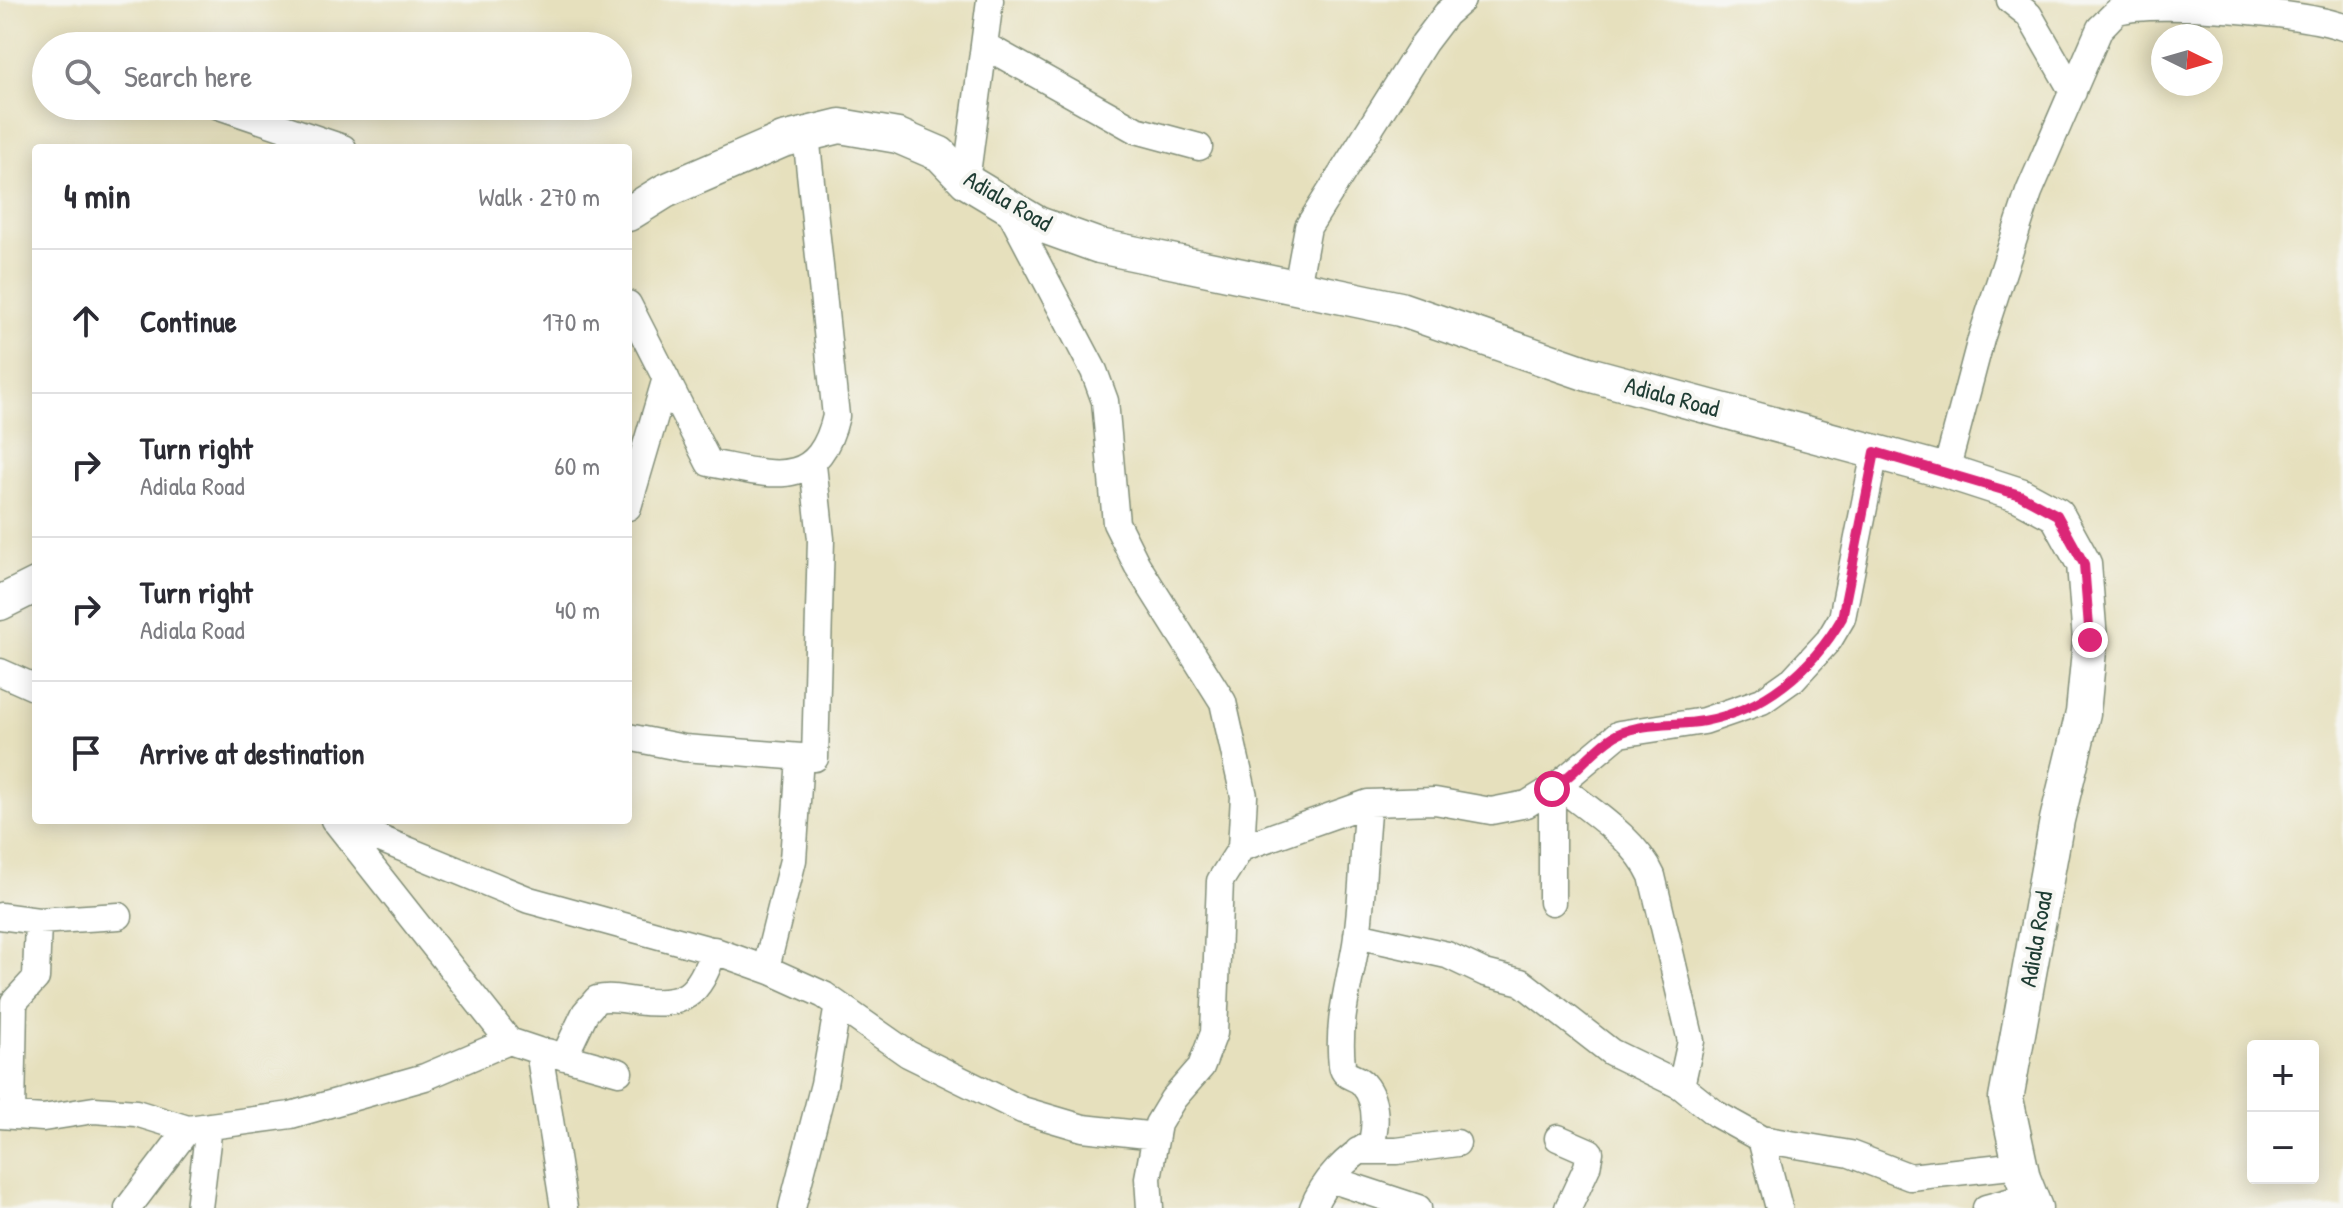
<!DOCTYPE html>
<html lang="en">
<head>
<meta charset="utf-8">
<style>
	body { margin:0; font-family:"Patrick Hand",sans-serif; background:#f7f7f7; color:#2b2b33 }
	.controls { position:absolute; right:24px; bottom:24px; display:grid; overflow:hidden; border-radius:8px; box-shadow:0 4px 20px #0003 }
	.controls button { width:72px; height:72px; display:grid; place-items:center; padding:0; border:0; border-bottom:2px solid #e1e1e2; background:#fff; color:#2b2b33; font:40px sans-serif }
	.compass { position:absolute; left:2151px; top:24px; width:72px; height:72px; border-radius:50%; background:#fff; box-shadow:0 4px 20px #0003; rotate:95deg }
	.stop { position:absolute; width:24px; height:24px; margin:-18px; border:6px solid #db2777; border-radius:50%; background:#fff }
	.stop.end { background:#db2777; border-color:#fff; box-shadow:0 2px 8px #0008 }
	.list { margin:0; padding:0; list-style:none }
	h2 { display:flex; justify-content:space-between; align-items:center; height:104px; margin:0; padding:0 32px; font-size:34px }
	h2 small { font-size:26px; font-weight:400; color:#7c7c81 }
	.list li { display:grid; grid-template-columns:52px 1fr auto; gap:24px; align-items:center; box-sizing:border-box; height:144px; padding:0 32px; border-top:2px solid #e1e1e2 }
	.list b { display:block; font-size:30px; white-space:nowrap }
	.list p { margin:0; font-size:26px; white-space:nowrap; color:#7c7c81 }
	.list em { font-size:26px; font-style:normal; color:#7c7c81 }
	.icon { flex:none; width:44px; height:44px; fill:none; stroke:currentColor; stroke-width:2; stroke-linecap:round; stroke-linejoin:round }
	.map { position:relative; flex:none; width:2343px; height:1208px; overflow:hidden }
	.search { position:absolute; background:#fff; box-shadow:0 4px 20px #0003; left:32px; top:32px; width:600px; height:88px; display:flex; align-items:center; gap:20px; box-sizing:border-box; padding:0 28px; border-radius:44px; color:#7c7c81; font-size:30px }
	.panel { position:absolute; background:#fff; box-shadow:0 4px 20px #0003; left:32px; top:144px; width:600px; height:680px; border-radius:8px }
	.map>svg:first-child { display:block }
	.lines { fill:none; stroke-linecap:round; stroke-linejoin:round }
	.minor-casing { stroke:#828e78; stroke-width:29 }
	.major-casing { stroke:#828e78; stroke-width:37 }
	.minor { stroke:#fff; stroke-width:26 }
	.major { stroke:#fff; stroke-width:34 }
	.route { stroke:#db2777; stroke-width:10 }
	.labels { text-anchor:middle; stroke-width:8; stroke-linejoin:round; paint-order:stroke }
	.street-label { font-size:24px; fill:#1f3d34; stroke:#f6f6f2 }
</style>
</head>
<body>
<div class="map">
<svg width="2343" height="1208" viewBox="0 0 2343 1208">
	<rect width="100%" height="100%" fill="#f6f6f2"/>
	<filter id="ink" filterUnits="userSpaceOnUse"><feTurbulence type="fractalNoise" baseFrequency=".0125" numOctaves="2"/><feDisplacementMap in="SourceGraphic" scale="16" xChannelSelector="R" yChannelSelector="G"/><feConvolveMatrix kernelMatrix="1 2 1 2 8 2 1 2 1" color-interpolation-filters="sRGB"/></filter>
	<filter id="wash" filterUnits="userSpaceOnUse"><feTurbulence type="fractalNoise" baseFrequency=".006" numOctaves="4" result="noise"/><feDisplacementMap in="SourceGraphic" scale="32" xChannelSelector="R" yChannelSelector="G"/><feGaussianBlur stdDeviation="1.8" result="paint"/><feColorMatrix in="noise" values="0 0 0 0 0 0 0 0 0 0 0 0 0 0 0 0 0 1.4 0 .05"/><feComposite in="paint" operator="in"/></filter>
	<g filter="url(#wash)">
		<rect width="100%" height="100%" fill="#e6e0bd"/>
	</g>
	<g filter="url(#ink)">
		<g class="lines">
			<defs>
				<path id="minor" d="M 2010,0 L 2029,15 L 2073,92
					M 984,45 L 1136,130 L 1199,147
					M 219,106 L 343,148
					M 966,181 L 990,0
					M 1006,204 L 1094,371 L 1105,401 L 1116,523 L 1137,565 L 1223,702 L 1244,796 L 1241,848
					M 1297,287 L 1308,227 L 1424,43 L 1446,14 L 1462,0
					M 628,304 L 709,463 C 770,474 818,493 836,416 L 806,135
					M 1946,471 L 1981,339 L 2029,192 L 2100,28 C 2106,23 2112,15 2118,11 C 2155,0 2303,12 2343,27
					M 628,507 L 666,378
					M 0,672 L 36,688
					M 628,737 L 684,748 L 815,758 L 821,539 L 813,465
					M 1558,785 C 1590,811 1635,838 1652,876 L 1691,1041 L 1681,1086
					M 1552,789 L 1552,902
					M 334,820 L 529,900 L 718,952 L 771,971 L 824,995 L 908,1054 L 1022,1110 L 1083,1128 L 1156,1136
					M 0,916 L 38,921 L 119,916
					M 1357,935 L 1447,955 L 1485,973 L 1521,982 L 1611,1052 L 1681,1086 L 1716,1114 L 1761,1139 L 1779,1208
					M 766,968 L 793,860 L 800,757
					M 509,1041 L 539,1051 L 564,1208
					M 547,1052 L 619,1072
					M 564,1057 L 585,1013 L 597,999 C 610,996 622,999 635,1001 C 685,1007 698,996 714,950
					M 0,1115 L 43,1118 L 94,1110 L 136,1113 L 188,1129
					M 12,1115 L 14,1002 L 36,978 L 38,921
					M 1558,1138 L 1590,1152 L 1587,1167 L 1568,1208
					M 1761,1139 L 1850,1154 L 1910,1177 L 2020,1165
					M 1358,1151 L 1397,1151 L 1457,1143
					M 1330,1179 L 1418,1208
					M 128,1208 L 188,1129 L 291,1115 L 425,1077 L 509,1041 L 337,823
					M 199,1208 L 209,1126
					M 792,1208 L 824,1084 L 838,1005
					M 1150,1208 L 1148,1178 L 1158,1124 L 1173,1099 L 1201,1067 L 1214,1033 L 1220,881 L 1241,848 L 1368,803 L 1435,801 L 1491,811 L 1527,804 L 1558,785 L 1619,734 L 1704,721 L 1762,701 L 1793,679 L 1829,640 L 1842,618 L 1875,452
					M 1313,1208 C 1323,1181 1347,1157 1372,1143 C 1376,1124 1377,1100 1363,1084 C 1356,1075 1344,1079 1342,1065 C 1337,1022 1349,986 1356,944 C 1363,898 1363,850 1368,803
					M 1986,1208 L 2030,1196"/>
				<path id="major" d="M 628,214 L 665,191 L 783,140 L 840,126 L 898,136 L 940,154 L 966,181 L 1038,224 L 1099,246 L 1400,309 L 1588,374 L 1946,471 L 2020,495 L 2057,515 L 2084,564 L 2090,640 L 2083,713 L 2057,820 L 2006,1099 L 2023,1178 L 2035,1208
					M 0,603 L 36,585"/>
			</defs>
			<!-- minor casing -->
			<use href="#minor" class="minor-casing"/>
			<!-- major casing -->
			<use href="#major" class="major-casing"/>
			<!-- minor -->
			<use href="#minor" class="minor"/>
			<!-- major -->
			<use href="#major" class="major"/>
		</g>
	</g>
	<g class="lines" filter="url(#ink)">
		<!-- route -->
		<path class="route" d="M 1552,789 C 1576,774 1594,747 1618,734 C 1643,722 1677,726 1704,721 C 1764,710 1812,670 1842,618 L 1875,452 L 2020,495 L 2057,515 L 2084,564 L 2090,640"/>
	</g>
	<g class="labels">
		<!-- street labels -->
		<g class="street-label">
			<text transform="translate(1008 201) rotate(30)" y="8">Adiala Road</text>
			<text transform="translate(1672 397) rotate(15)" y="8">Adiala Road</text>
			<text transform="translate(2036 939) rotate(-80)" y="8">Adiala Road</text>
		</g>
	</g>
</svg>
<div class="controls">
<button>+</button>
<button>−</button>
</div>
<svg class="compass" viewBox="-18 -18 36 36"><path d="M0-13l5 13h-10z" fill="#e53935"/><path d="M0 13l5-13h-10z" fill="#7c7c81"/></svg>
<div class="stop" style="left:1552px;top:789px"></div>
<div class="stop end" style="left:2090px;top:640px"></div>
<div class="search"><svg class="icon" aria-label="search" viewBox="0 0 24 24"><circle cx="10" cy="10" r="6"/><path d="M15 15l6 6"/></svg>Search here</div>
<section class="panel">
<h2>4 min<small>Walk · 270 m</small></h2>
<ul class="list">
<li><svg class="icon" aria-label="ahead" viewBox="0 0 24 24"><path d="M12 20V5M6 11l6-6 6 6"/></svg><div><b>Continue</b></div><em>170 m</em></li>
<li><svg class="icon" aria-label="right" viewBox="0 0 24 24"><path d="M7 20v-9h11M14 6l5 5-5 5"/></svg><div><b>Turn right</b><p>Adiala Road</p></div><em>60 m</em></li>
<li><svg class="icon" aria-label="right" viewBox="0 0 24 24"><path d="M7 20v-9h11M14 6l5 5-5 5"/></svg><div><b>Turn right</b><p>Adiala Road</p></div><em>40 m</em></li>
<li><svg class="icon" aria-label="arrive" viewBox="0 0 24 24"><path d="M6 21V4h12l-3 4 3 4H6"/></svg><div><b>Arrive at destination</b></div></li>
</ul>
</section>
</div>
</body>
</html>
